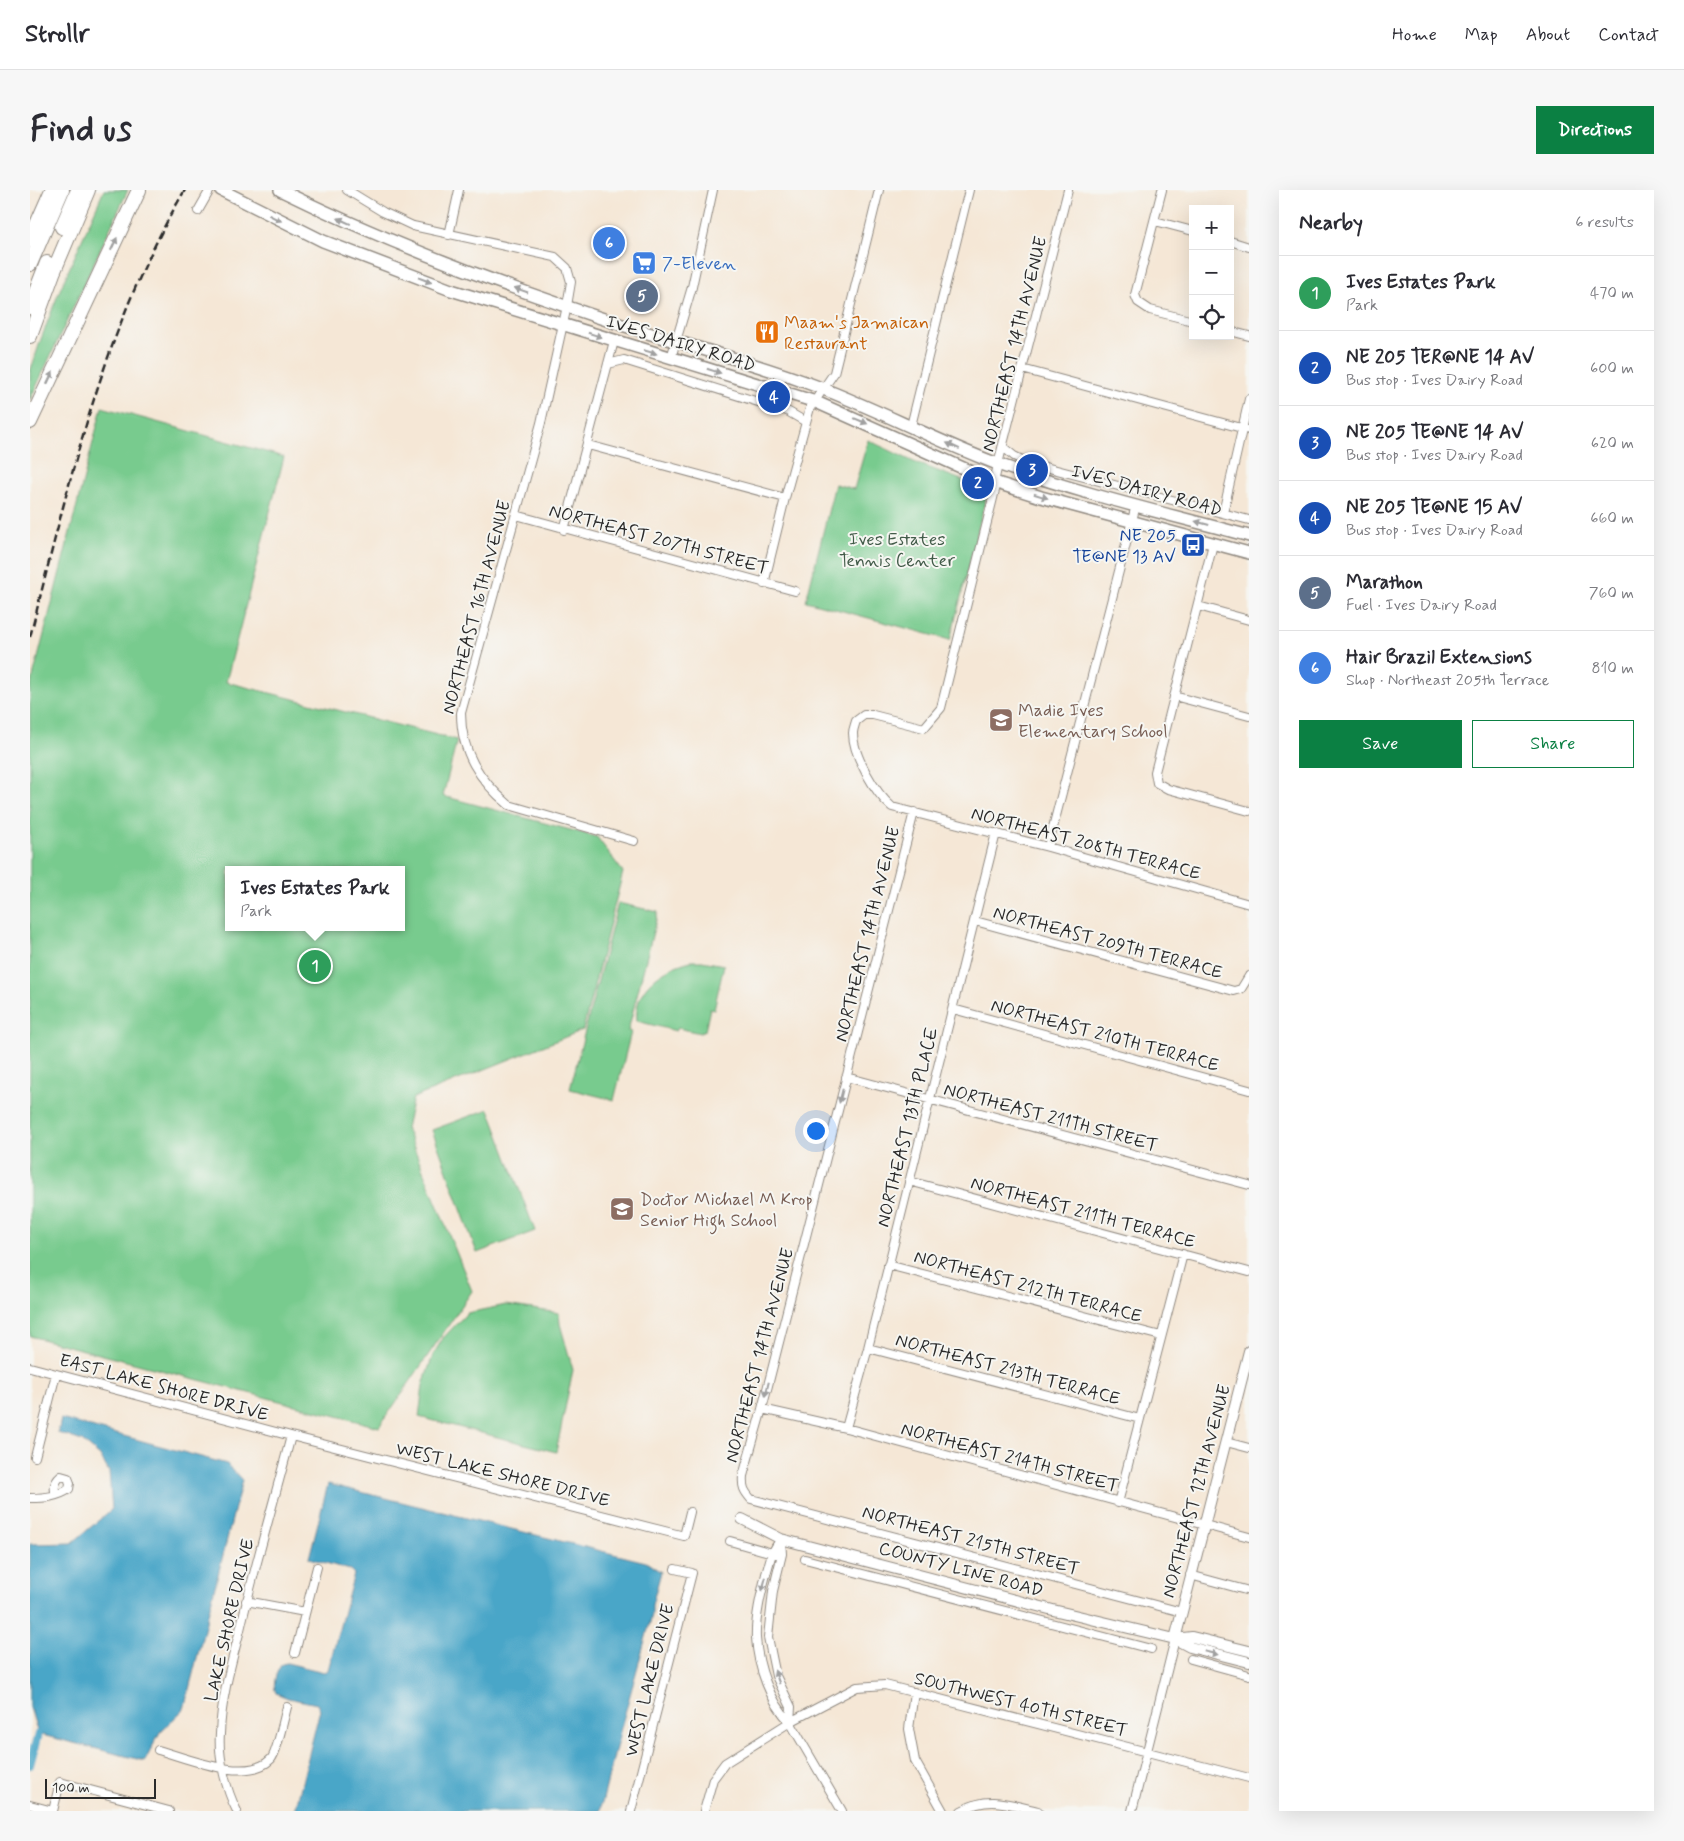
<!DOCTYPE html>
<html lang="en">
<head>
<meta charset="utf-8">
<style>
	body { margin:0; font-family:Mynerve,sans-serif; background:#f7f7f7; color:#2b2b33 }
	.controls { position:absolute; right:15px; top:15px; display:grid; overflow:hidden; border-radius:0px; box-shadow:0 5px 20px #0002 }
	.controls button { width:45px; height:45px; display:grid; place-items:center; padding:0; border:0; border-bottom:1px solid #e1e1e2; background:#fff; color:#2b2b33; font:25px sans-serif }
	.scale { position:absolute; left:15px; bottom:12px; width:111px; box-sizing:border-box; padding-left:5px; border:2px solid #2b2b2b; border-top:0; font-size:14px; line-height:18px; white-space:nowrap; color:#2b2b2b; -webkit-text-stroke:4px #f6f6f2; paint-order:stroke }
	.you { position:absolute; left:785px; top:940px; width:18px; height:18px; margin:-12px; border:4px solid #fff; border-radius:50%; background:#1a73e8; box-shadow:0 0 0 8px #1a73e833 }
	.badge { display:grid; place-items:center; width:32px; height:32px; border-radius:50%; background:#0b8043; color:#fff; font-size:16px; font-weight:700 }
	.pin { position:absolute; translate:-50% -50%; border:2px solid #fff; box-shadow:0 1px 5px #0006 }
	.popup { position:absolute; left:195px; top:676px; width:180px; height:65px; box-sizing:border-box; display:grid; place-content:center; border-radius:0px; background:#fff; filter:drop-shadow(0 1px 4px #0005); font-size:16px; white-space:nowrap; color:#7c7c81 }
	.popup b { font-size:19px; color:#2b2b33 }
	.popup::after { content:''; position:absolute; left:50%; top:100%; margin-left:-10px; border:10px solid transparent; border-top-color:#fff }
	.list { margin:0; padding:0; list-style:none }
	h2 { display:flex; justify-content:space-between; align-items:center; height:65px; margin:0; padding:0 20px; font-size:21px }
	h2 small { font-size:16px; font-weight:400; color:#7c7c81 }
	.list li { display:grid; grid-template-columns:32px 1fr auto; gap:15px; align-items:center; box-sizing:border-box; height:75px; padding:0 20px; border-top:1px solid #e1e1e2 }
	.list b { display:block; font-size:19px; white-space:nowrap }
	.list p { margin:0; font-size:16px; white-space:nowrap; color:#7c7c81 }
	.list em { font-size:16px; font-style:normal; color:#7c7c81 }
	.actions { display:flex; gap:10px; padding:15px 20px }
	.actions a { flex:1; padding:11px 0; border:1px solid #0b8043; border-radius:0px; text-align:center; font-size:18px; color:#0b8043 }
	.actions .main { background:#0b8043; color:#fff }
	.icon { flex:none; width:28px; height:28px; fill:none; stroke:currentColor; stroke-width:2; stroke-linecap:round; stroke-linejoin:round }
	.map { position:relative; flex:none; width:1219px; height:1621px; overflow:hidden; border-radius:0px }
	header { display:flex; align-items:center; gap:30px; box-sizing:border-box; height:70px; padding:0 25px; background:#fff; border-bottom:1px solid #e1e1e2 }
	header strong { font-size:24px }
	nav { display:flex; gap:28px; margin-inline-start:auto; font-size:18px }
	.intro { display:flex; align-items:center; justify-content:space-between; box-sizing:border-box; height:120px; padding:0 30px }
	h1 { margin:0; font-size:35px }
	.button { padding:12px 22px; border-radius:0px; background:#0b8043; color:#fff; font-size:18px; font-weight:700 }
	main { display:flex; gap:30px; padding:0 30px }
	aside { flex:1; background:#fff; border-radius:0px; box-shadow:0 5px 20px #0002 }
	.map>svg:first-child { display:block }
	.green { fill:#78cb8e; stroke:#527b5c; fill-rule:evenodd }
	.water { fill:#49a6c8; stroke:#3a687a }
	.lines { fill:none; stroke-linecap:round; stroke-linejoin:round }
	.canal { stroke:#49a6c8; stroke-width:8 }
	.street-casing { stroke:#908980; stroke-width:10 }
	.secondary-casing { stroke:#908980; stroke-width:12 }
	.primary-casing { stroke:#908980; stroke-width:14 }
	.highway-casing { stroke:#908980; stroke-width:16 }
	.street { stroke:#fff; stroke-width:8 }
	.secondary { stroke:#fff; stroke-width:10 }
	.primary { stroke:#fff; stroke-width:11 }
	.highway { stroke:#fff; stroke-width:14 }
	.rail { stroke:#2b2b2b; stroke-width:2.5; stroke-dasharray:8 4; stroke-linecap:butt }
	.oneway { fill:#a0a0a0 }
	.labels { text-anchor:middle; stroke-width:4; stroke-linejoin:round; paint-order:stroke }
	.shop-label { font-size:18px; fill:#366cbe; stroke:#f6f6f2; text-anchor:start }
	.food-label { font-size:18px; fill:#c56008; stroke:#f6f6f2; text-anchor:start }
	.street-label { font-size:18px; fill:#2b2b2b; stroke:#f6f6f2 }
	.transit-label { font-size:18px; fill:#164399; stroke:#f6f6f2; text-anchor:end }
	.park-label { font-size:18px; fill:#425b49; stroke:#f6f6f2 }
	.education-label { font-size:18px; fill:#785e54; stroke:#f6f6f2; text-anchor:start }
</style>
</head>
<body>
<header>
<strong>Strollr</strong>
<nav><a>Home</a><a>Map</a><a>About</a><a>Contact</a></nav>
</header>
<div class="intro"><h1>Find us</h1><a class="button">Directions</a></div>
<main>
<div class="map">
<svg width="1219" height="1621" viewBox="0 0 1219 1621">
	<rect width="100%" height="100%" fill="#f6f6f2"/>
	<filter id="ink" filterUnits="userSpaceOnUse"><feTurbulence type="fractalNoise" baseFrequency=".02" numOctaves="2"/><feDisplacementMap in="SourceGraphic" scale="10" xChannelSelector="R" yChannelSelector="G"/><feConvolveMatrix kernelMatrix="1 2 1 2 8 2 1 2 1" color-interpolation-filters="sRGB"/></filter>
	<filter id="wash" filterUnits="userSpaceOnUse"><feTurbulence type="fractalNoise" baseFrequency=".0096" numOctaves="4" result="noise"/><feDisplacementMap in="SourceGraphic" scale="20" xChannelSelector="R" yChannelSelector="G"/><feGaussianBlur stdDeviation="1.12" result="paint"/><feColorMatrix in="noise" values="0 0 0 0 0 0 0 0 0 0 0 0 0 0 0 0 0 1.4 0 .05"/><feComposite in="paint" operator="in"/></filter>
	<g filter="url(#wash)">
		<rect width="100%" height="100%" fill="#f5e7d6"/>
		<!-- green -->
		<path class="green" d="M 74,0 L 98,0 L 0,210 L 0,182 L 11,149 L 29,102 Z
			M 72,217 L 254,267 L 196,492 L 427,550 L 413,606 L 567,647 L 593,682 L 553,840 L 383,908 L 376,938 L 442,1101 L 349,1237 L 0,1146 L 0,499 ZM 199,680 L 371,680 L 371,737 L 199,737 Z
			M 838,250 L 884,272 L 958,300 L 920,450 L 776,411 L 805,294 L 824,299 Z
			M 588,713 L 628,722 L 598,841 L 601,842 L 584,910 L 540,899 Z
			M 661,771 L 672,771 L 694,775 L 684,819 L 680,818 L 675,841 L 670,843 L 648,838 L 646,841 L 607,831 C 603,798 632,778 661,771 Z
			M 459,919 L 505,1041 L 447,1063 L 402,940 Z
			M 476,1115 L 529,1123 L 530,1134 L 543,1180 L 526,1262 L 389,1227 L 393,1195 L 403,1165 L 413,1148 L 437,1123 Z"/>
		<!-- water -->
		<path class="water" d="M 31,1229 L 197,1274 L 212,1290 L 154,1519 L 130,1542 L 115,1571 L 8,1544 L 0,1517 L 0,1354 L 42,1353 L 82,1319 L 79,1282 L 70,1266 L 52,1251 L 28,1243 Z
			M 298,1294 L 616,1372 L 631,1382 L 622,1415 L 622,1425 L 592,1534 L 570,1621 L 265,1621 L 290,1519 L 287,1514 L 258,1508 L 246,1503 C 242,1494 246,1482 252,1474 L 257,1473 L 294,1482 L 298,1480 L 324,1384 L 320,1380 L 279,1368 Z"/>
		<g class="lines">
			<!-- canal -->
			<path class="canal" d="M 0,1575 L 8,1544"/>
		</g>
	</g>
	<g filter="url(#ink)">
		<g class="lines">
			<defs>
				<path id="street" d="M 317,0 L 353,22 L 383,36 L 525,67 L 537,78 L 541,92 L 537,116 L 511,233 L 431,523 C 431,562 449,590 479,615 L 604,651
					M 1038,0 L 970,266 L 964,292 L 965,300 L 911,518 L 894,538 L 843,525 L 834,525 L 826,531 C 825,535 823,539 823,543 C 823,565 845,603 862,617 L 1018,657 L 1219,714
					M 1132,0 L 1105,105 L 1108,112 L 1120,120 L 1163,131
					M 168,21 L 180,0
					M 1125,31 L 1163,41
					M 419,45 L 429,0
					M 1200,51 L 1219,57
					M 1200,141 L 1219,146
					M 641,168 L 662,97 L 683,0
					M 578,174 L 594,170 L 757,221 L 776,232
					M 992,179 L 1219,240
					M 881,236 L 939,0
					M 558,255 L 755,308
					M 973,257 L 984,266 L 996,272 L 1219,330
					M 1193,323 L 1219,209
					M 486,325 L 765,401
					M 534,340 L 584,151
					M 1183,354 L 1125,582 L 1127,593 L 1138,599 L 1219,621
					M 734,394 L 755,308 L 776,232 L 780,218 L 804,183 L 849,0
					M 1168,416 L 1219,430
					M 1144,506 L 1219,526
					M 884,622 L 732,1219 L 713,1286 C 712,1297 714,1301 721,1309 L 1152,1422
					M 1018,657 L 1106,315
					M 945,731 L 1204,801 L 1211,799 L 1219,786
					M 923,819 L 1219,900
					M 816,887 L 1219,995
					M 879,991 L 1219,1082
					M 858,1075 L 1131,1146
					M 838,1158 L 1110,1229
					M 0,1177 L 261,1246 L 654,1346 L 660,1322
					M 732,1219 L 816,1238 L 1219,1347
					M 816,1238 L 838,1158 L 966,643
					M 1196,1252 L 1219,1258
					M 5,1267 L 26,1184
					M 0,1308 C 14,1308 28,1307 39,1299 L 40,1293 L 38,1288 L 31,1286 C 25,1291 23,1297 26,1305
					M 1088,1313 L 1153,1064
					M 751,1349 C 740,1364 741,1368 736,1384 C 731,1404 725,1428 726,1448 C 728,1478 740,1511 760,1532 L 812,1621
					M 751,1349 L 752,1364 L 743,1401 L 738,1447 L 746,1486 L 761,1517 L 760,1532
					M 700,1351 L 746,1364
					M 775,1369 L 1121,1459
					M 1160,1385 L 1219,1401
					M 216,1411 L 275,1422
					M 265,1463 L 287,1377
					M 1161,1469 L 1219,1485
					M 884,1502 L 879,1539 L 885,1571 L 913,1621
					M 128,1560 C 157,1568 217,1594 241,1569 C 247,1563 254,1527 257,1517
					M 0,1615 L 23,1621
					M 23,1621 L 30,1592 L 139,1621
					M 207,1621 C 196,1600 188,1567 190,1544 C 191,1509 201,1474 210,1440 C 225,1375 244,1311 261,1246
					M 601,1621 L 662,1383 L 645,1379
					M 674,1621 L 683,1589 L 695,1573 L 760,1532 L 827,1497 L 855,1495 L 1219,1588
					M 931,1621 C 959,1605 978,1614 1008,1621
					M 1102,1621 L 1145,1449"/>
				<path id="secondary" d="M 712,1329 L 751,1349 L 1023,1420 L 1145,1449 L 1160,1457 L 1219,1472
					M 1145,1449 L 1219,1161
					M 1145,1449 L 1162,1447 L 1219,1461"/>
				<path id="primary" d="M 191,0 L 293,51 L 421,100 L 786,212 L 964,292 L 1011,307 L 1219,363
					M 250,0 C 360,54 475,97 592,135 C 652,154 715,170 775,192 C 840,215 901,249 965,273 C 1048,303 1134,323 1219,346"/>
				<path id="highway" d="M 32,37 L 48,0
					M 0,50 L 22,0
					M 0,74 L 32,0
					M 0,117 L 17,73
					M 0,146 L 23,83 L 58,0
					M 0,232 L 109,0"/>
			</defs>
			<!-- street casing -->
			<use href="#street" class="street-casing"/>
			<!-- secondary casing -->
			<use href="#secondary" class="secondary-casing"/>
			<!-- primary casing -->
			<use href="#primary" class="primary-casing"/>
			<!-- highway casing -->
			<use href="#highway" class="highway-casing"/>
			<!-- street -->
			<use href="#street" class="street"/>
			<!-- secondary -->
			<use href="#secondary" class="secondary"/>
			<!-- primary -->
			<use href="#primary" class="primary"/>
			<!-- highway -->
			<use href="#highway" class="highway"/>
			<!-- rail -->
			<path class="rail" d="M 0,447 C 39,294 73,137 155,0"/>
		</g>
		<!-- one-way arrows -->
		<defs><path id="oneway-solid" d="M-6-.8H1V-3.2L6.5 0L1 3.2V.8H-6Z" transform="scale(1.25)"/></defs>
		<g class="oneway">
			<use href="#oneway-solid" transform="translate(245 28) rotate(26)"/>
			<use href="#oneway-solid" transform="translate(314 31) rotate(-155)"/>
			<use href="#oneway-solid" transform="translate(84 54) rotate(-65)"/>
			<use href="#oneway-solid" transform="translate(395 90) rotate(21)"/>
			<use href="#oneway-solid" transform="translate(491 100) rotate(-161)"/>
			<use href="#oneway-solid" transform="translate(565 145) rotate(18)"/>
			<use href="#oneway-solid" transform="translate(620 162) rotate(16)"/>
			<use href="#oneway-solid" transform="translate(684 181) rotate(17)"/>
			<use href="#oneway-solid" transform="translate(20 188) rotate(-65)"/>
			<use href="#oneway-solid" transform="translate(831 231) rotate(23)"/>
			<use href="#oneway-solid" transform="translate(923 256) rotate(-155)"/>
			<use href="#oneway-solid" transform="translate(1011 306) rotate(17)"/>
			<use href="#oneway-solid" transform="translate(1172 333) rotate(-165)"/>
			<use href="#oneway-solid" transform="translate(811 906) rotate(104)"/>
			<use href="#oneway-solid" transform="translate(737 1199) rotate(104)"/>
			<use href="#oneway-solid" transform="translate(734 1394) rotate(105)"/>
			<use href="#oneway-solid" transform="translate(1181 1463) rotate(14)"/>
			<use href="#oneway-solid" transform="translate(747 1487) rotate(-110)"/>
		</g>
	</g>
	<!-- icons -->
	<defs>
		<symbol id="supermarket-square" viewBox="-11 -11 22 22"><rect x="-9" y="-9" width="18" height="18" rx="4" fill="#3f7fe0" stroke="#f6f6f2"/><path d="M-6-5.5h2.5l.6 2H6L4.5 2H-2.5L-4.4-4H-6ZM-1.5 3.2a1.3 1.3 0 1 0 .1 0ZM3 3.2a1.3 1.3 0 1 0 .1 0Z" fill="#fff"/></symbol>
		<symbol id="restaurant-square" viewBox="-11 -11 22 22"><rect x="-9" y="-9" width="18" height="18" rx="4" fill="#e8710a" stroke="#f6f6f2"/><path d="M-5-6h1v4h1v-4h1v4h1v-4h1v5L-1.5 .5V6h-2V.5L-5-1ZM5-6V6H3V1.5H1.5Q1.5-4 5-6Z" fill="#fff"/></symbol>
		<symbol id="bus-square" viewBox="-11 -11 22 22"><rect x="-9" y="-9" width="18" height="18" rx="4" fill="#1a4fb4" stroke="#f6f6f2"/><path d="M-5-6H5V4H4V6H2V4H-2V6H-4V4H-5ZM-3.5-4V0h7V-4ZM-3.5 1.2v1.5H-2V1.2ZM2 1.2v1.5H3.5V1.2Z" fill="#fff"/></symbol>
		<symbol id="school-square" viewBox="-11 -11 22 22"><rect x="-9" y="-9" width="18" height="18" rx="4" fill="#8d6e63" stroke="#f6f6f2"/><path d="M0-5L7-2L0 1L-7-2ZM-4 1L0 2.5L4 1V4Q0 6-4 4Z" fill="#fff"/></symbol>
	</defs>
	<g fill-rule="evenodd">
		<use href="#supermarket-square" x="600" y="59" width="28" height="28"/>
		<use href="#restaurant-square" x="723" y="128" width="28" height="28"/>
		<use href="#bus-square" x="1149" y="341" width="28" height="28"/>
		<use href="#school-square" x="957" y="516" width="28" height="28"/>
		<use href="#school-square" x="578" y="1005" width="28" height="28"/>
	</g>
	<g class="labels">
		<!-- shop labels -->
		<g class="shop-label">
			<text x="632" y="79">7-Eleven</text>
		</g>
		<!-- food labels -->
		<g class="food-label">
			<text x="754" y="138">Maam's Jamaican<tspan x="754" dy="21">Restaurant</tspan></text>
		</g>
		<!-- street labels -->
		<g class="street-label">
			<text transform="translate(651 153) rotate(17)" y="6">IVES DAIRY ROAD</text>
			<text transform="translate(984 154) rotate(-76)" y="6">NORTHEAST 14TH AVENUE</text>
			<text transform="translate(1117 300) rotate(15)" y="6">IVES DAIRY ROAD</text>
			<text transform="translate(629 349) rotate(15)" y="6">NORTHEAST 207TH STREET</text>
			<text transform="translate(446 417) rotate(-75)" y="6">NORTHEAST 16TH AVENUE</text>
			<text transform="translate(1056 653) rotate(15)" y="6">NORTHEAST 208TH TERRACE</text>
			<text transform="translate(837 744) rotate(-76)" y="6">NORTHEAST 14TH AVENUE</text>
			<text transform="translate(1078 752) rotate(15)" y="6">NORTHEAST 209TH TERRACE</text>
			<text transform="translate(1075 845) rotate(15)" y="6">NORTHEAST 210TH TERRACE</text>
			<text transform="translate(1021 927) rotate(15)" y="6">NORTHEAST 211TH STREET</text>
			<text transform="translate(877 937) rotate(-76)" y="6">NORTHEAST 13TH PLACE</text>
			<text transform="translate(1053 1022) rotate(15)" y="6">NORTHEAST 211TH TERRACE</text>
			<text transform="translate(998 1096) rotate(15)" y="6">NORTHEAST 212TH TERRACE</text>
			<text transform="translate(729 1165) rotate(-75)" y="6">NORTHEAST 14TH AVENUE</text>
			<text transform="translate(978 1179) rotate(15)" y="6">NORTHEAST 213TH TERRACE</text>
			<text transform="translate(134 1197) rotate(15)" y="6">EAST LAKE SHORE DRIVE</text>
			<text transform="translate(980 1267) rotate(15)" y="6">NORTHEAST 214TH STREET</text>
			<text transform="translate(473 1284) rotate(14)" y="6">WEST LAKE SHORE DRIVE</text>
			<text transform="translate(1166 1301) rotate(-75)" y="6">NORTHEAST 12TH AVENUE</text>
			<text transform="translate(941 1350) rotate(15)" y="6">NORTHEAST 215TH STREET</text>
			<text transform="translate(931 1379) rotate(15)" y="6">COUNTY LINE ROAD</text>
			<text transform="translate(199 1430) rotate(-77)" y="6">LAKE SHORE DRIVE</text>
			<text transform="translate(619 1490) rotate(-76)" y="6">WEST LAKE DRIVE</text>
			<text transform="translate(991 1514) rotate(14)" y="6">SOUTHWEST 40TH STREET</text>
		</g>
		<!-- transit labels -->
		<g class="transit-label">
			<text x="1146" y="351">NE 205<tspan x="1146" dy="21">TE@NE 13 AV</tspan></text>
		</g>
		<!-- park labels -->
		<g class="park-label">
			<text x="867" y="355">Ives Estates<tspan x="867" dy="21">Tennis Center</tspan></text>
		</g>
		<!-- education labels -->
		<g class="education-label">
			<text x="988" y="526">Madie Ives<tspan x="988" dy="21">Elementary School</tspan></text>
			<text x="610" y="1015">Doctor Michael M Krop<tspan x="610" dy="21">Senior High School</tspan></text>
		</g>
	</g>
</svg>
<div class="controls">
<button>+</button>
<button>−</button>
<button><svg class="icon" aria-label="locate" viewBox="0 0 24 24"><circle cx="12" cy="12" r="6"/><path d="M12 2v4M12 18v4M2 12h4M18 12h4"/></svg></button>
</div>
<div class="scale">100 m</div>
<div class="you"></div>
<div class="pin badge" style="left:285px;top:776px;background:#2e9e5b">1</div>
<div class="popup"><b>Ives Estates Park</b>Park</div>
<div class="pin badge" style="left:948px;top:293px;background:#1a4fb4">2</div>
<div class="pin badge" style="left:1002px;top:280px;background:#1a4fb4">3</div>
<div class="pin badge" style="left:744px;top:207px;background:#1a4fb4">4</div>
<div class="pin badge" style="left:612px;top:106px;background:#5c6f8a">5</div>
<div class="pin badge" style="left:579px;top:53px;background:#3f7fe0">6</div>
</div>
<aside>
<h2>Nearby<small>6 results</small></h2>
<ul class="list">
<li><span class="badge" style="background:#2e9e5b">1</span><div><b>Ives Estates Park</b><p>Park</p></div><em>470 m</em></li>
<li><span class="badge" style="background:#1a4fb4">2</span><div><b>NE 205 TER@NE 14 AV</b><p>Bus stop · Ives Dairy Road</p></div><em>600 m</em></li>
<li><span class="badge" style="background:#1a4fb4">3</span><div><b>NE 205 TE@NE 14 AV</b><p>Bus stop · Ives Dairy Road</p></div><em>620 m</em></li>
<li><span class="badge" style="background:#1a4fb4">4</span><div><b>NE 205 TE@NE 15 AV</b><p>Bus stop · Ives Dairy Road</p></div><em>660 m</em></li>
<li><span class="badge" style="background:#5c6f8a">5</span><div><b>Marathon</b><p>Fuel · Ives Dairy Road</p></div><em>760 m</em></li>
<li><span class="badge" style="background:#3f7fe0">6</span><div><b>Hair Brazil Extensions</b><p>Shop · Northeast 205th Terrace</p></div><em>810 m</em></li>
</ul>
<div class="actions"><a class="main">Save</a><a>Share</a></div>
</aside>
</main>
</body>
</html>
